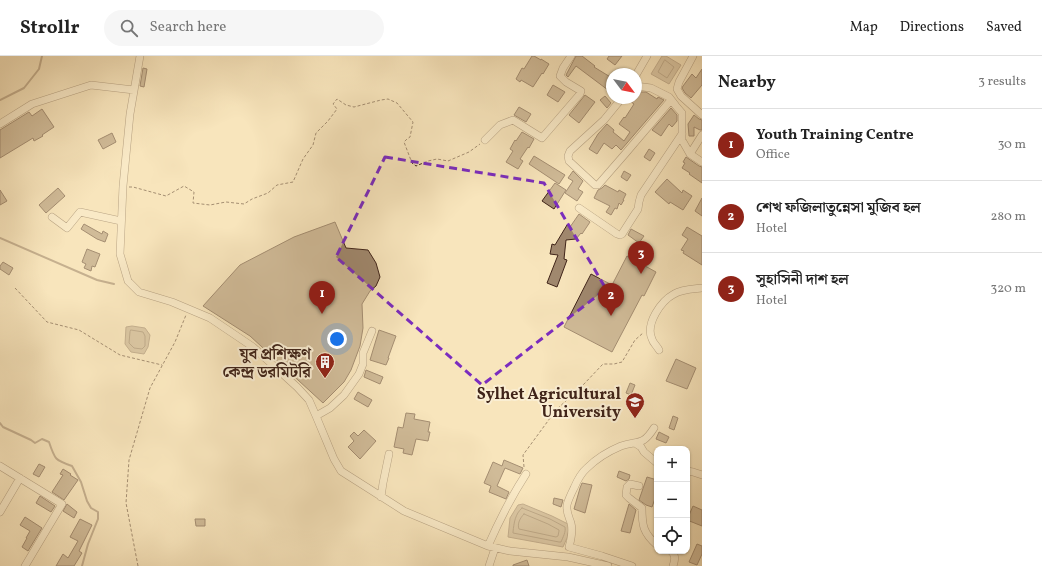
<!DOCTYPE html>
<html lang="en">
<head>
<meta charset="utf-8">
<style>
	body { margin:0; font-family:Vollkorn,"Noto Serif Bengali",serif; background:#f6f6f6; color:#222 }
	.controls { position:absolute; right:12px; bottom:12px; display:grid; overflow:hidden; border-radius:8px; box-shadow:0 1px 3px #0004 }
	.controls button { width:36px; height:36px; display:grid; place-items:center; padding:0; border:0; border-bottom:1px solid #e0e0e0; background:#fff; color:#222; font:20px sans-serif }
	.compass { position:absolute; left:606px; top:12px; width:36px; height:36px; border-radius:50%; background:#fff; box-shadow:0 1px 3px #0004; rotate:122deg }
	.you { position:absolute; left:337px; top:283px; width:14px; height:14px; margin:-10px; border:3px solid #fff; border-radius:50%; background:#1a73e8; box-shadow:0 0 0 6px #1a73e833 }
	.badge { display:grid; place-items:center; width:26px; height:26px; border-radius:50%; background:#8f2418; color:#fff; font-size:13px; font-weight:700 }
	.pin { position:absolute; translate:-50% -33px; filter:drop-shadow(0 1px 2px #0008) }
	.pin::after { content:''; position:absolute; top:21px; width:14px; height:12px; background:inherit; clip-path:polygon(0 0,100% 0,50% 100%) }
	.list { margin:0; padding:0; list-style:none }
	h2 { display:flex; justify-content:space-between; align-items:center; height:52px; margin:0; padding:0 16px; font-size:17px }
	h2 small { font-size:13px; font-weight:400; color:#767676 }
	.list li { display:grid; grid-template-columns:26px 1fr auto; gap:12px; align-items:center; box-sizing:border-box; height:72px; padding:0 16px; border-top:1px solid #e0e0e0 }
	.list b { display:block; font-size:15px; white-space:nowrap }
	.list p { margin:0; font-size:13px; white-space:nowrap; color:#767676 }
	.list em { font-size:13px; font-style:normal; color:#767676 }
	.icon { flex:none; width:22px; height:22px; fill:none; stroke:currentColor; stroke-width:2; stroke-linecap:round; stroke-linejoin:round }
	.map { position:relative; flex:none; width:702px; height:510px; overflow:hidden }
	header { display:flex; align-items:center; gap:24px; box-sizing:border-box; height:56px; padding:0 20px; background:#fff; border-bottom:1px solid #e0e0e0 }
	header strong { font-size:19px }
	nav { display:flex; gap:22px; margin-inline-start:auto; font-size:14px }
	.search { width:280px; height:36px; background:#f6f6f6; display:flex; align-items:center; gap:10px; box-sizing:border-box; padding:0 14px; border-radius:22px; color:#767676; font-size:15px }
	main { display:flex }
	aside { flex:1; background:#fff }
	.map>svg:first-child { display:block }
	.water { fill:#b9a385; stroke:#89705a }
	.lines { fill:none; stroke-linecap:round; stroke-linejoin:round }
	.shore { stroke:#7c644f; stroke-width:1 }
	.stream { stroke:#89705a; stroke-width:2 }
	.building { fill:#a0886e; stroke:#402419 }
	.minor-casing { stroke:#6e5442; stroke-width:8 }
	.path { stroke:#402419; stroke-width:1; stroke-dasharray:3 2; stroke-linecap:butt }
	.minor { stroke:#faeed3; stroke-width:7 }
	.marked { fill:none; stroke:#7b2cbf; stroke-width:3; stroke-dasharray:8 5; stroke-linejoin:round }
	.labels { text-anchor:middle; stroke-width:4; stroke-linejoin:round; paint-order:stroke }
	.poi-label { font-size:16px; font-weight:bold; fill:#402419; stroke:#faeed3; text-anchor:end }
</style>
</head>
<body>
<header>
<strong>Strollr</strong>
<div class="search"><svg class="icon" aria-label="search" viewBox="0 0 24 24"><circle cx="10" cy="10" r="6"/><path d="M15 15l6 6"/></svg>Search here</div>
<nav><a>Map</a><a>Directions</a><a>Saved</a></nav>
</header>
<main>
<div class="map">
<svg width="702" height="510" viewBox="0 0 702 510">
	<rect width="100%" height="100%" fill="#f8e5bc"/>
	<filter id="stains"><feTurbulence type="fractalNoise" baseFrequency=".005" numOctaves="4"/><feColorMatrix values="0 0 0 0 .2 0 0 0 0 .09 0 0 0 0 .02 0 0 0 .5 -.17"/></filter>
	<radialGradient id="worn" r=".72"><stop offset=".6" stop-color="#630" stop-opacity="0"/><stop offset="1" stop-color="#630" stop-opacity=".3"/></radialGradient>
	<!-- water -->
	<path class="water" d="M 662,0 L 666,0 L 681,9 L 669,28 L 651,18 Z
		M 132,270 L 145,272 L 150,279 L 148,291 L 144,298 L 131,296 L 125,288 L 126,271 Z
		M 523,448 L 552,460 L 570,469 L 567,482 L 563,491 L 508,481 L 510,462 L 518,449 Z"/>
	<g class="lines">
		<!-- shore -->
		<path class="shore" d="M 665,4 L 674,11 L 667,22 L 658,16 L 664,5 Z
			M 131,274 L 143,276 L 145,280 L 145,290 L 142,293 L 134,292 L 129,287 L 130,276 Z
			M 522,452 L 550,463 L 565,471 C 566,476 563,481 561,486 L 559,486 L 513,477 L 513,476 C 514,467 515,458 522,452 Z
			M 524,458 L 548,468 L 559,474 L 559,475 L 558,480 L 556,481 L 519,473 C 517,468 520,462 524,458 Z"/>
		<!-- stream -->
		<path class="stream" d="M 0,44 L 24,32 L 39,13 L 42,0
			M 0,182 L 97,224 L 114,228
			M 0,367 L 3,371 L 31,384 L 35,387 L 42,383 L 49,386 C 55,404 55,404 72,410 L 81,426 L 87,445 L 91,452 L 98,456 L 98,463 L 88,488 L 82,510"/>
	</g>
	<!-- building -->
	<path class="building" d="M 532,0 L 534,0 L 541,4 L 541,3 L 549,8 L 543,18 L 542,17 L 533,31 L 521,24 L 520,26 L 516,23 L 522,12 L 524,13 Z
		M 576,0 L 582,0 L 595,10 L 594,11 L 612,22 L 612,37 L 576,10 L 568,21 L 566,19 Z
		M 609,0 L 622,0 L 615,9 L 607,3 Z
		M 143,12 L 147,13 L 144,31 L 140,30 Z
		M 702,13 L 702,29 L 691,42 L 685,37 L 682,32 L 683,30 L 692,18 L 696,22 Z
		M 553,29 L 565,36 L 558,46 L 547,39 Z
		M 640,36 L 646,36 L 657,43 L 658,41 L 664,44 L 621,94 L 616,89 L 612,93 L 604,87 L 597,98 L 589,93 L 598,78 L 607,68 L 614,74 L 613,76 L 624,85 L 630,76 L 619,68 L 624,61 L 625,62 L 634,48 L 627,43 L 627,42 L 636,42 Z
		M 585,39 L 595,46 L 579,67 L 569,59 Z
		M 605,40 L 611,47 L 607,52 L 600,44 Z
		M 519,51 L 531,58 L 526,66 L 514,59 Z
		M 671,52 L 677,59 L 677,65 L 672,71 L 669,68 L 661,80 L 652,74 Z
		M 42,53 L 54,71 L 42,79 L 43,80 L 34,85 L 33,82 L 0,102 L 0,74 L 29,56 L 32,60 Z
		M 694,59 L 699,63 L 702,64 L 702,74 L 700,74 L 694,71 L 694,80 L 689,80 L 688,68 Z
		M 522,76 L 534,83 L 529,92 L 528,91 L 520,103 L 523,105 L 518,113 L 506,106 L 513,95 L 510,93 L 515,84 L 516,85 Z
		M 112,77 L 116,86 L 103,93 L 98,84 Z
		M 649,93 L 655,97 L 650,105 L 644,101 Z
		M 534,100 L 565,119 L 559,128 L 529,108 Z
		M 686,101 L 699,110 L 702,111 L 702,127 L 689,118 L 690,117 L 682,112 L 685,107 L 683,106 Z
		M 573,115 L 583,125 L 578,133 L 583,136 L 577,145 L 565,137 L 573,125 L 568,122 Z
		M 624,115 L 631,119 L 627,125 L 621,121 Z
		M 667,123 L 682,137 L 683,134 L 692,140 L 683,154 L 670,146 L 669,148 L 655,136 Z
		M 555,127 L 566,134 L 554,153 L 542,145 Z
		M 605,129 L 618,136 L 619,134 L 626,138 L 623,144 L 624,144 L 621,149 L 619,147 L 617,153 L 615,152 L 611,159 L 606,156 L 610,150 L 594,142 L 598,134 L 602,132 Z
		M 58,132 L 65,140 L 46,157 L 39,149 Z
		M 0,134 L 7,145 L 0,149 Z
		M 702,142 L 702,160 L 695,155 Z
		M 579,158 L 590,166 L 582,178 L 581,177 L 576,183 L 566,184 L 564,203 L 567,204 L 557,231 L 547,227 L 558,199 L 550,198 L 552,188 L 555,189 L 567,169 L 570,171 Z
		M 335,166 L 346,192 L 368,194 L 376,207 L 380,221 L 376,230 L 370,235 L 362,248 L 363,272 L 360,290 L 351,314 L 344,326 L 323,347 L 250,280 L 203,250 L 240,209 L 294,181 Z
		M 84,168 L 102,178 L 103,175 L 108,178 L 105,186 L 97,183 L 81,173 Z
		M 687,171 L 702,180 L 702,209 L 683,197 L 684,195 L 681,194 L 688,183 L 682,179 Z
		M 631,173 L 644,180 L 639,187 L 628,179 Z
		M 87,193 L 100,198 L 95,211 L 92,210 L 91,215 L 84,212 L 86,208 L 82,206 Z
		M 627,200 L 656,216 L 644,240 L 642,239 L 612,296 L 564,271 L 591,218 L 612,229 Z
		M 3,206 L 13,212 L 9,219 L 0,213 L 0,210 Z
		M 379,274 L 396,280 L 388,302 L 389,302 L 386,309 L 370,304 Z
		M 676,303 L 696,312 L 687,333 L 666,325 Z
		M 366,314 L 383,321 L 380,328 L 364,321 Z
		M 630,327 L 635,329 L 631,339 L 626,337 Z
		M 358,336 L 372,344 L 368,351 L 354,343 Z
		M 406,357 L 415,358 L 414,363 L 430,366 L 428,376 L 430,376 L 428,385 L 416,383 L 412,399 L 403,397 L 404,393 L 394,391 L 398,371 L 403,372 Z
		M 673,360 L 678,362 L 674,374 L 669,372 Z
		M 364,374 L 376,385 L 360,403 L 348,391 L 354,385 L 350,380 L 354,376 L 358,380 Z
		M 659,376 L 669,381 L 666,387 L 656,383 Z
		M 504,404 L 523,412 L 520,418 L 505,412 L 497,430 L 509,436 L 506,443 L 489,436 L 491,430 L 484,427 L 493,406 L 502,410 Z
		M 39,408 L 45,411 L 39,421 L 33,418 Z
		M 63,413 L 71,418 L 70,419 L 78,424 L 64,444 L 52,436 L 63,419 L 60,418 Z
		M 619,415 L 630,419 L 629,423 L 626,425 L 617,421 Z
		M 647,421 L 657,424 L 657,437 L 652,451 L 646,449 L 639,444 Z
		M 582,427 L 592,429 L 585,457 L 574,453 L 580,432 Z
		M 40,440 L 55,450 L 51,456 L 36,447 Z
		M 554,442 L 563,444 L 561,451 L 553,448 Z
		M 67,448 L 77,456 L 74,462 L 63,455 Z
		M 629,448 L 636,454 L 630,477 L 621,475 Z
		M 693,450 L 702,454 L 702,470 L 687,464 Z
		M 25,461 L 42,472 L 28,495 L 22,491 L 27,482 L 26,482 L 30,475 L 20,469 Z
		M 80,463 L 92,469 L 79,495 L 82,497 L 74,510 L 56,510 L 63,498 L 68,502 L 78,485 L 70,481 Z
		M 195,463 L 205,463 L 205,470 L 196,470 Z
		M 697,488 L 702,490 L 702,498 L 697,509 L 689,506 Z
		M 527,504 L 529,510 L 513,510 L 513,509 Z"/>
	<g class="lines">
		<defs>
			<path id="minor" d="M 140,0 L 130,58 L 123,130 L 120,198 L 128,225 L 139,236 L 172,246 L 210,262 L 253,291 L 297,331 L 309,344 L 316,360 L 334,403 L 341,415 L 404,455 L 488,490 L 510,495 L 568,501 L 608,510
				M 693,0 L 679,26 L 677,33 L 681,40 L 702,59
				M 636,19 L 647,0
				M 636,30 L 651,32 L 669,41 L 676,50 L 682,57 L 682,84 L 690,98 L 702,106
				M 622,42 L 604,64 L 570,95 L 568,100 L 569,105 L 595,129 L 598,129 L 625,98 L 671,44
				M 0,68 L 32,48 L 91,29 L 134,34
				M 485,84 L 500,69 L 513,64 L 542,82 L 580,38 L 581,35 L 566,26 L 560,20 L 563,12 L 571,0
				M 690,98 L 702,79
				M 579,152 L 617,178 L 620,179 L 622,178 L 638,153 L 639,146 L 641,139 L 682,78
				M 52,161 L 67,172 L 80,156 L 121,165
				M 659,294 C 657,290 653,287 652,283 C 645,268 661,245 674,238 C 682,233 693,233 702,232
				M 316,360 L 330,352 L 344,339 L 359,318 L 363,308 L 363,297 L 372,275
				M 635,387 L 641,391 L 644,396 L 657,407
				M 0,410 L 62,448 L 25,510
				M 687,415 L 693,416 L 702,419
				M 639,430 L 630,428 L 627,431 L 626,439 L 629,442 L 642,452 C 642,469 643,477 657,489
				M 381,441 L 383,427 L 389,398
				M 0,456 L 20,422
				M 488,490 C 499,465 511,441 526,418
				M 671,495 C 676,499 675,504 673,510
				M 489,510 L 495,492
				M 632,510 L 602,500 L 569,491 C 571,484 573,475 571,467 C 569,461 566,456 567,449 C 568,444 571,438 574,432 C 577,425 581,417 587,412 C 596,403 609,395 621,390 C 638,384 642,391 654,372"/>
		</defs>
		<!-- minor casing -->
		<use href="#minor" class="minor-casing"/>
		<!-- path -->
		<path class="path" d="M 129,131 L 133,131 L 166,140 L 184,130 L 194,136 L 193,147 L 210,149 L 226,146 L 244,148 L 252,143 L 268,137 L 277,129 L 293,126 L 303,103 L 313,89 L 316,77 L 328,65 L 337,53 L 333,48 L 337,43 L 346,49 L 354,51 L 381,44 L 388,43 L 397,47 L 413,66 L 410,81 L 407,83 L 404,86 L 412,107 L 416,110 L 428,105 L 437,103 L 448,105 L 469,96 L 480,88
			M 15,232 L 47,266 L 79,274 L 120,299 L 162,309
			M 524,411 L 523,399 L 556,354 L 584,328 L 603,308 L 614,308 L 622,306 L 635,284 L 643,277
			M 138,510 L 126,447 L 129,404 L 150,332 L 175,286 L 186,259"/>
		<!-- minor -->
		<use href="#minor" class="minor"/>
	</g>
	<!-- marked area -->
	<path d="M0 0H702V510H0ZM 385,101 L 544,127 L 606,233 L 482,329 L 336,201 Z" fill="#f8e5bc" fill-opacity=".55" fill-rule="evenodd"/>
	<path class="marked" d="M 385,101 L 544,127 L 606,233 L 482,329 L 336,201 Z"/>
	<!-- icons -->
	<defs>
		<symbol id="building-pin" viewBox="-11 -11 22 30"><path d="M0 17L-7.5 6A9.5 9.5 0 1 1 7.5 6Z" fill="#8f2418" stroke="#faeed3"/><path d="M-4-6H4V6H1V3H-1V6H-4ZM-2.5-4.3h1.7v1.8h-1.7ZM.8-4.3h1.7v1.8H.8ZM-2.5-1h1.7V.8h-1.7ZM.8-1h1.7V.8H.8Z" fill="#fff"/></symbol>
		<symbol id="university-pin" viewBox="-11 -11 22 30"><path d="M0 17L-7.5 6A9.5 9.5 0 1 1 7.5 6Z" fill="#8f2418" stroke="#faeed3"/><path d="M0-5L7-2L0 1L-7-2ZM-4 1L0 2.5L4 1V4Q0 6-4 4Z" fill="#fff"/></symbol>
	</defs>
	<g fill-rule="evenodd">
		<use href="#building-pin" x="314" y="295" width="22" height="30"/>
		<use href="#university-pin" x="624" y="335" width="22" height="30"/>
	</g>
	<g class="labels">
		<!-- poi labels -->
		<g class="poi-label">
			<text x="311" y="303">যুব প্রশিক্ষণ<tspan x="311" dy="18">কেন্দ্র ডরমিটরি</tspan></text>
			<text x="621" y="343">Sylhet Agricultural<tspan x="621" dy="18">University</tspan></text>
		</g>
	</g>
	<rect width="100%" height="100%" filter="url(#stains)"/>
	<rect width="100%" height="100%" fill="url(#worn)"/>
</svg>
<div class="controls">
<button>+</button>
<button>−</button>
<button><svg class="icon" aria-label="locate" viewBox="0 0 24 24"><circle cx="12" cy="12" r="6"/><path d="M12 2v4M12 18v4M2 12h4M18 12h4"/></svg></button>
</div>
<svg class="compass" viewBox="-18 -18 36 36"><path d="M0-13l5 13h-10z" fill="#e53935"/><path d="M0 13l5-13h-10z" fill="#767676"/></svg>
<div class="you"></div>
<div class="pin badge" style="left:322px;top:258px">1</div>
<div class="pin badge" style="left:611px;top:260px">2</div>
<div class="pin badge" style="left:641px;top:218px">3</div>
</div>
<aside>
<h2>Nearby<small>3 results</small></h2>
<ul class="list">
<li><span class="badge">1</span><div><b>Youth Training Centre</b><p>Office</p></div><em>30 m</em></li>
<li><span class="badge">2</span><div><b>শেখ ফজিলাতুন্নেসা মুজিব হল</b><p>Hotel</p></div><em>280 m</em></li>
<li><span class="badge">3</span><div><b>সুহাসিনী দাশ হল</b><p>Hotel</p></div><em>320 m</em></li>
</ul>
</aside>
</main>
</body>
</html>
